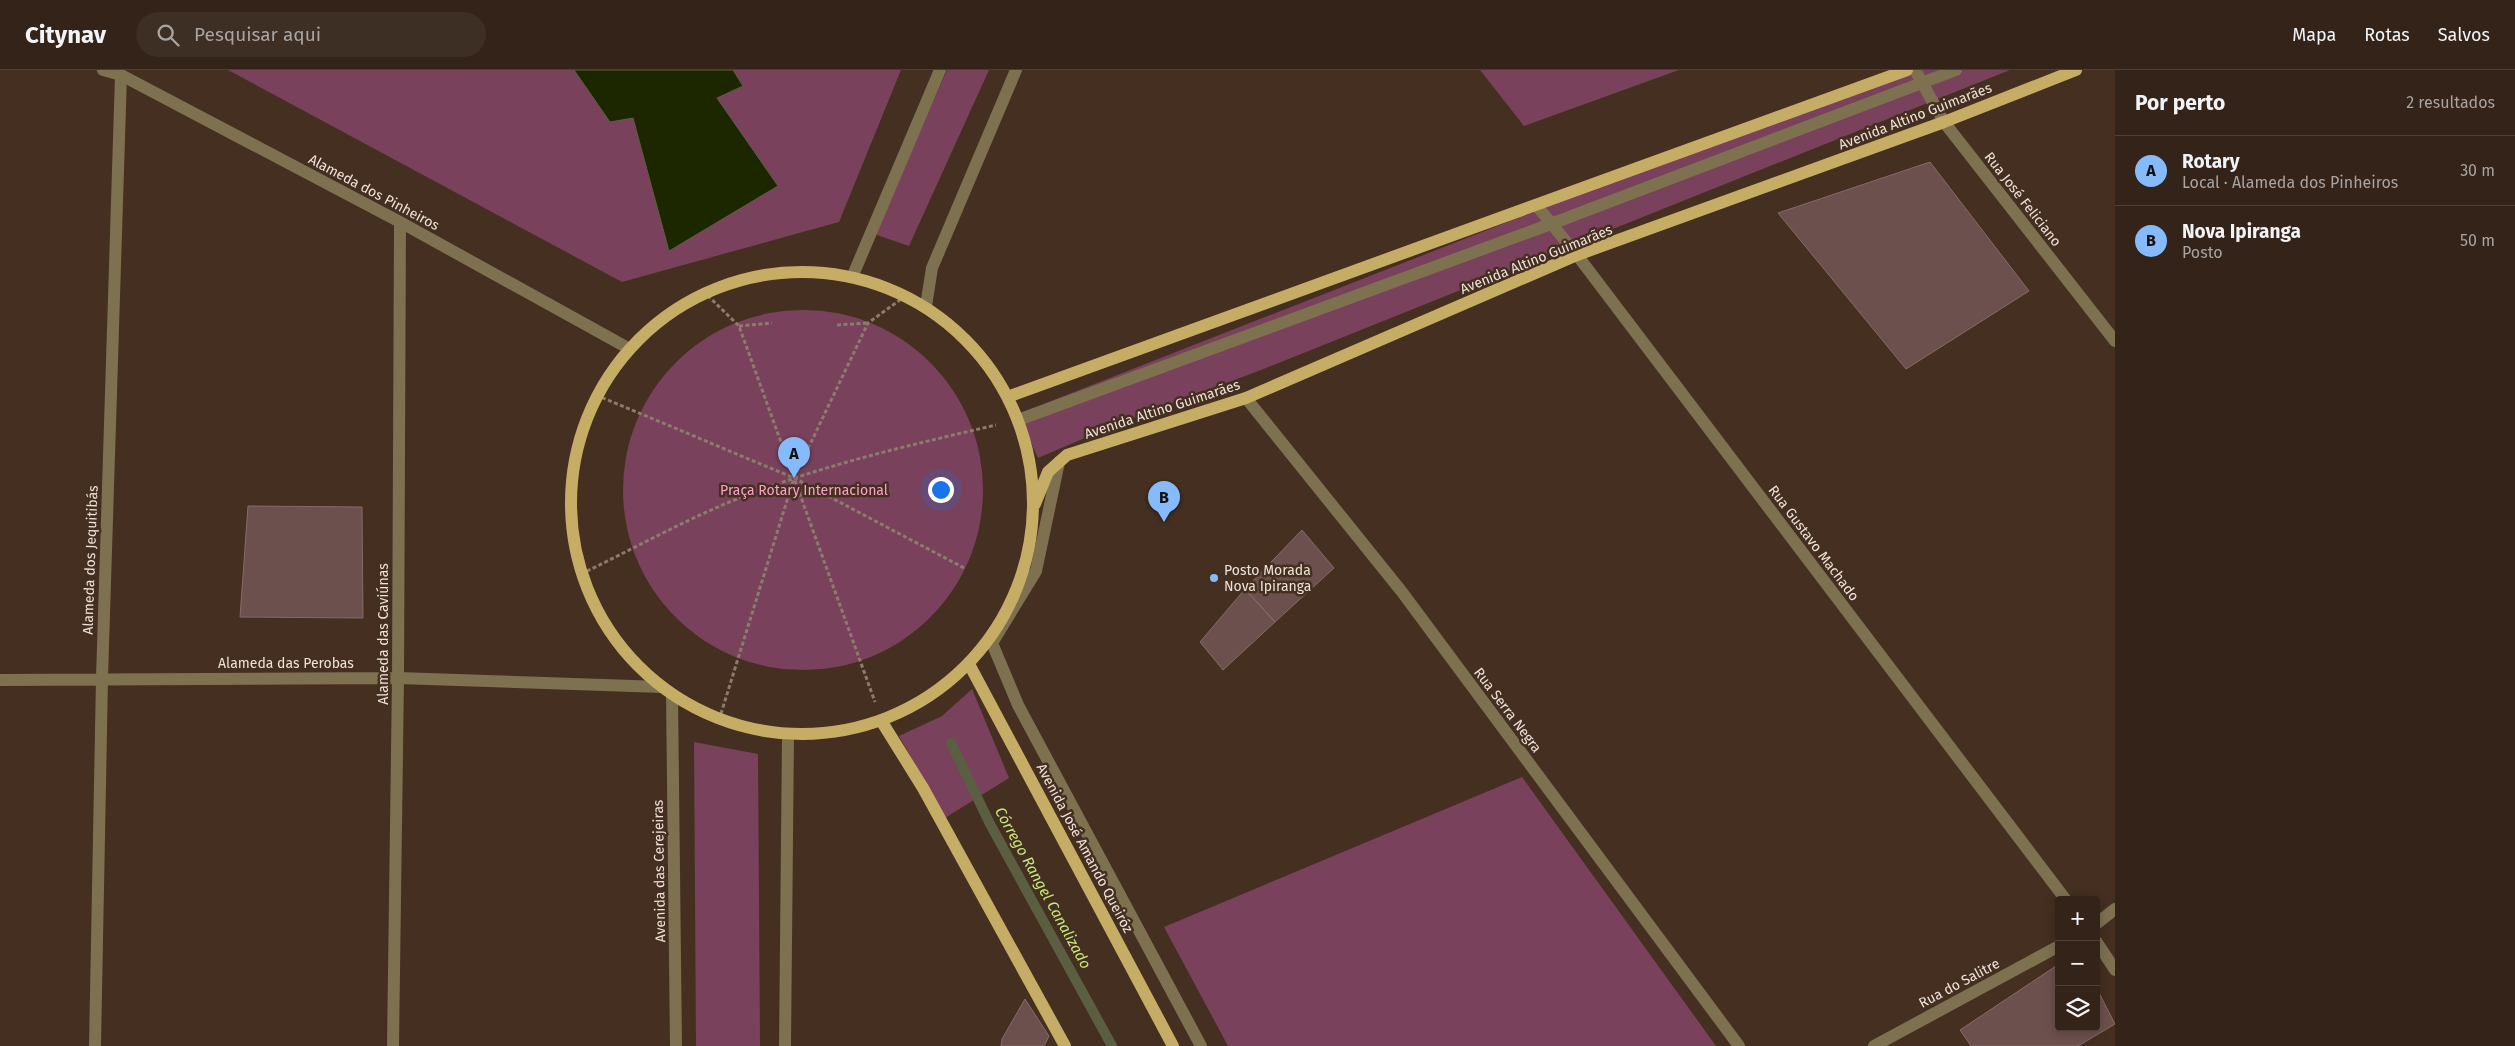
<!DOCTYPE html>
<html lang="pt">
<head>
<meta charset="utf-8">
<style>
	body { margin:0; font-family:"Fira Sans",sans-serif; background:#3e2f25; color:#f1f3f6 }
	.controls { position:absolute; right:15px; bottom:15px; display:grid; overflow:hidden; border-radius:5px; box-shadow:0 2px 12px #0003 }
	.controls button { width:45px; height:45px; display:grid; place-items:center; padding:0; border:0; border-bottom:1px solid #4e4037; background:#332318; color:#f1f3f6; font:25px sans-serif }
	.you { position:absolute; left:940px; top:419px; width:18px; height:18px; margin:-12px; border:4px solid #fff; border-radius:50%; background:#1a73e8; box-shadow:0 0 0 8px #1a73e833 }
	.badge { display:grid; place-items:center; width:32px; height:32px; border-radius:50%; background:#85bbfb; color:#111; font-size:16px; font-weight:700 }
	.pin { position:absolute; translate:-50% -41px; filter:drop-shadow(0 1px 2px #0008) }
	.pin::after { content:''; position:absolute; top:26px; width:18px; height:15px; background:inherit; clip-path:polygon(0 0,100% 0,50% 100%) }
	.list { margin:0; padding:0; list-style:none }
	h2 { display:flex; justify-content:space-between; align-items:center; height:65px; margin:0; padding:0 20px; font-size:21px }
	h2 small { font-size:16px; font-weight:400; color:#a9a4a2 }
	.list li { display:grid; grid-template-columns:32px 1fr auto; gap:15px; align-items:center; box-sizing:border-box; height:70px; padding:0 20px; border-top:1px solid #4e4037 }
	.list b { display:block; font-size:19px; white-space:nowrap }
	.list p { margin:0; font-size:16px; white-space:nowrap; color:#a9a4a2 }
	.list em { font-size:16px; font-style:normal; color:#a9a4a2 }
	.icon { flex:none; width:28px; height:28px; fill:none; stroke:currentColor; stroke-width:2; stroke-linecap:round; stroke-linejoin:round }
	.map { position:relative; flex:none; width:2115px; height:976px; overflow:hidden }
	header { display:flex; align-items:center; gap:30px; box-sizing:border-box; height:70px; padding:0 25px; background:#332318; border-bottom:1px solid #4e4037 }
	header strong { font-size:24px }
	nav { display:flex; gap:28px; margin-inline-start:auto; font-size:18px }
	.search { width:350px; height:45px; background:#3e2f25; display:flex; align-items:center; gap:12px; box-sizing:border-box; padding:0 18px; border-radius:28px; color:#a9a4a2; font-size:19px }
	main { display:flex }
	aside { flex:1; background:#332318 }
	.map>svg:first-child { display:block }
	.green { fill:#79415b }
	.water { fill:#1c2700; stroke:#5b5f41 }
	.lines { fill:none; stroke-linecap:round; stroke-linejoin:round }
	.stream { stroke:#5b5f41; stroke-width:10 }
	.building { fill:#6c504d; stroke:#886a67 }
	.path { stroke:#8d7b6e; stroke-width:3; stroke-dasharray:4 2.5; stroke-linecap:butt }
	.minor { stroke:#7d7150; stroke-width:12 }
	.major { stroke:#c6ad65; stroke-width:12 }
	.poi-dot { fill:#85bbfb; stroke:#442f20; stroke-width:2 }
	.labels { text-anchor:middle; stroke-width:5; stroke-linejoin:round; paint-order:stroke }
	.street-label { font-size:14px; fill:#efe2d8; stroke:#442f20 }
	.park-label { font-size:14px; fill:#fba2ca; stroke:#442f20 }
	.poi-label { font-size:14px; fill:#efe2d8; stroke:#442f20; text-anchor:start }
	.water-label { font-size:15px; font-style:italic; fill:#c6e97a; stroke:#442f20 }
</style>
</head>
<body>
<header>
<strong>Citynav</strong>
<div class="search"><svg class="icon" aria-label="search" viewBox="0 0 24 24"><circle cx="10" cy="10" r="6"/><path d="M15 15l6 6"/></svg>Pesquisar aqui</div>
<nav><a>Mapa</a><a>Rotas</a><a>Salvos</a></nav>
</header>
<main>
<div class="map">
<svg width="2115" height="976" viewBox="0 0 2115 976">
	<rect width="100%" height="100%" fill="#442f20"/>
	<!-- green -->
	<path class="green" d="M 228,0 L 901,0 L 839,152 L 622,212 Z
		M 947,0 L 989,0 L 909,176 L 874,164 Z
		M 1480,0 L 1679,0 L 1524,56 Z
		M 1895,0 L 2010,0 L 1261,300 L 1120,353 L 1038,388 L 1018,344 Z
		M623 420a180 180 0 1 1 360 0a180 180 0 1 1-360 0Z
		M 972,619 L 1009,708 L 945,748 L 899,666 L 942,646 Z
		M 694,672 L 758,684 L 760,976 L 696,976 Z
		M 1522,707 L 1716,976 L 1228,976 L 1164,857 Z"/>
	<!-- water -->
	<path class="water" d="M 574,0 L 733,0 L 743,16 L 717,28 L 778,116 L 669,181 L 633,48 L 610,52 Z"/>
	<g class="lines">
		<!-- stream -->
		<path class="stream" d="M 951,673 L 990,754 L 1112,976"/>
	</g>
	<!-- building -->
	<path class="building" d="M 1930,92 L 2029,221 L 1906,299 L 1778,143 Z
		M 248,436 L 362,437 L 363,548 L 240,547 Z
		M 1302,460 L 1334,498 L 1275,552 L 1245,519 Z
		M 1245,519 L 1275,552 L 1223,600 L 1200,572 Z
		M 2059,894 L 2059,957 L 2096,957 L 2096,917 L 2115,954 L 2078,976 L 1971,976 L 1960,960 Z
		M 1025,929 L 1049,966 L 1044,976 L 1001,976 L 1002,969 Z"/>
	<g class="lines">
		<!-- path -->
		<path class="path" d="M 703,221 L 739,256 L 875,632
			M 837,255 L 868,253
			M 739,256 L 772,253
			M 596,325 L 794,408 L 966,499
			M 581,504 C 631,480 681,452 732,431 C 818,396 906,376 996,355
			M 719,650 L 794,408 L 868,253 L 904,227"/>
		<!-- minor -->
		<path class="minor" d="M 103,0 L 121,5 L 400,152 L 628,278
			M 1915,0 L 1944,52 L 2115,271
			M 1537,136 L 1577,185 L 2066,830
			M 853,205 L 940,0
			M 926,236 L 932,198 L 1016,0
			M 1246,328 L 1402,522 L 1739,976
			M 1018,350 L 1551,154 L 1956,0
			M 1059,392 L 1036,501 L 992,573 L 1018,635 L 1201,976
			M 0,610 L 398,608 L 662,617
			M 672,625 L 676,976
			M 2096,854 L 2115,839
			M 2096,871 L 2115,900
			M 95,976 L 102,608 L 121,5
			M 393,976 L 398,608 L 400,152
			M 785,976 L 788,665
			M 1874,976 L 2059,876"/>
		<!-- major -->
		<path class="major" d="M571 433a231 231 0 1 1 462 0a231 231 0 1 1-462 0Z
			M 1013,325 L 1907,0
			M 1035,434 L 1048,402 L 1067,385 L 1246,328 L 1577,185 L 1944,52 L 2076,0
			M 969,594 L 1173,976
			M 882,652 L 923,718 L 1065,976"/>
	</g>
	<!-- markers -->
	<circle class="poi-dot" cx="1214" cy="508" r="5"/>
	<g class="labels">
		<!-- street labels -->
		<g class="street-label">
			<text transform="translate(1915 46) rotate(-21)" y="5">Avenida Altino Guimarães</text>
			<text transform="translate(374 122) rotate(28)" y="5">Alameda dos Pinheiros</text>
			<text transform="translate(2023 129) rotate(52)" y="5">Rua José Feliciano</text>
			<text transform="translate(1536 189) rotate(-22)" y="5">Avenida Altino Guimarães</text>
			<text transform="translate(1162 339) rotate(-18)" y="5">Avenida Altino Guimarães</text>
			<text transform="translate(1814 473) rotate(53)" y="5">Rua Gustavo Machado</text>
			<text transform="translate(90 490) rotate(-88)" y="5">Alameda dos Jequitibás</text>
			<text transform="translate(383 564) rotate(-90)" y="5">Alameda das Caviúnas</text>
			<text x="286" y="598">Alameda das Perobas</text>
			<text transform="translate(1508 640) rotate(53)" y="5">Rua Serra Negra</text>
			<text transform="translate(1085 778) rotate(62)" y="5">Avenida José Amando Queiróz</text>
			<text transform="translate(659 801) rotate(-91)" y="5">Avenida das Cerejeiras</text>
			<text transform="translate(1959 913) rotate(-28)" y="5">Rua do Salitre</text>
		</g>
		<!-- park labels -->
		<g class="park-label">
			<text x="804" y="425">Praça Rotary Internacional</text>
		</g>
		<!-- poi labels -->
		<g class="poi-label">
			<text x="1224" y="505">Posto Morada<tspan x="1224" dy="16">Nova Ipiranga</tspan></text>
		</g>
		<!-- water labels -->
		<g class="water-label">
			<text transform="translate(1043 818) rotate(61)" y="5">Córrego Rangel Canalizado</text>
		</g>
	</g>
</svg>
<div class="controls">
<button>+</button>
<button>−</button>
<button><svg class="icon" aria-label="layers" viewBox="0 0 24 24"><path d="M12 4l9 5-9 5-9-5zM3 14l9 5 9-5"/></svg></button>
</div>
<div class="you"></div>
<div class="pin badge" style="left:794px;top:408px">A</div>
<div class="pin badge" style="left:1164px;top:452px">B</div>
</div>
<aside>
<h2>Por perto<small>2 resultados</small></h2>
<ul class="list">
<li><span class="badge">A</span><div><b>Rotary</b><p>Local · Alameda dos Pinheiros</p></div><em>30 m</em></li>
<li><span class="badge">B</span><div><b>Nova Ipiranga</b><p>Posto</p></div><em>50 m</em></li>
</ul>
</aside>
</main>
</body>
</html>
